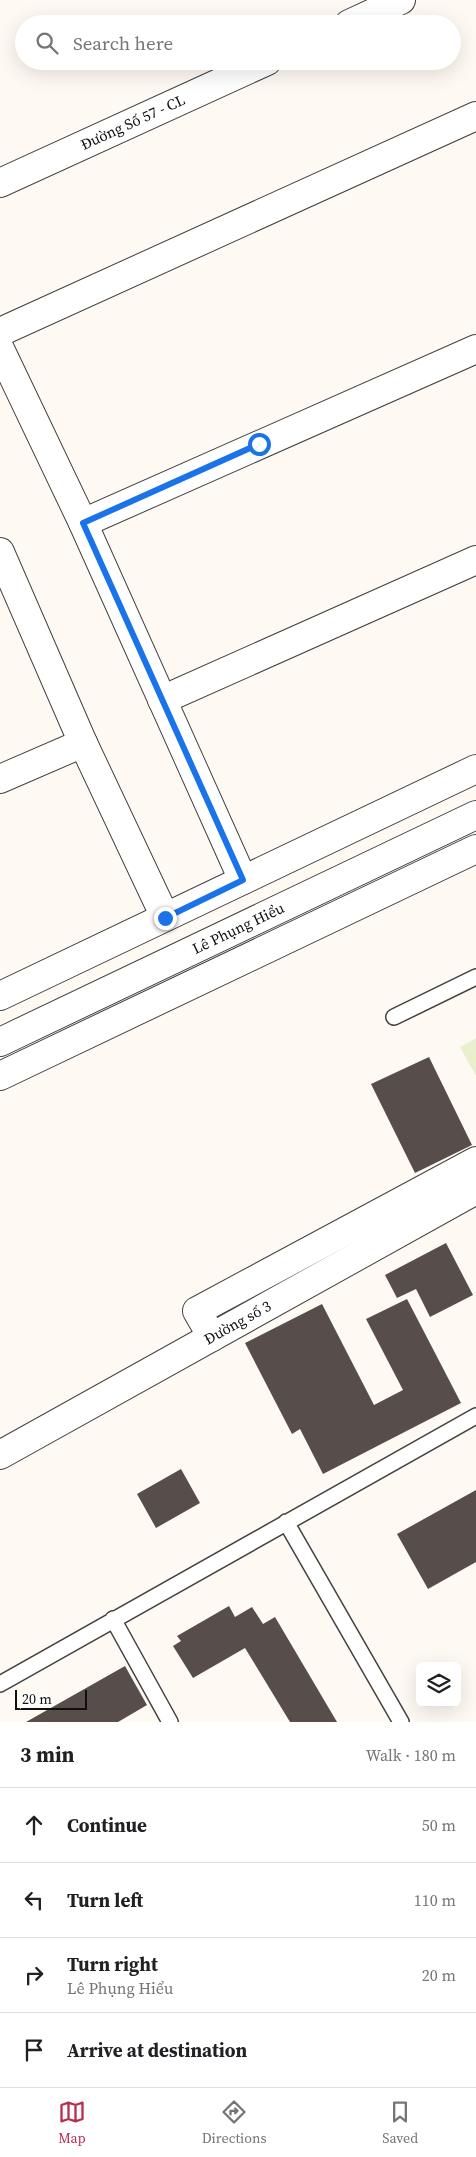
<!DOCTYPE html>
<html lang="en">
<head>
<meta charset="utf-8">
<style>
	body { margin:0; font-family:"Source Serif 4",serif; background:#f6f6f6; color:#202124 }
	.controls { position:absolute; right:15px; bottom:15px; display:grid; overflow:hidden; border-radius:8px; box-shadow:0 5px 20px #0002 }
	.controls button { width:45px; height:45px; display:grid; place-items:center; padding:0; border:0; border-bottom:1px solid #e0e0e0; background:#fff; color:#202124; font:25px sans-serif }
	.scale { position:absolute; left:15px; bottom:12px; width:72px; box-sizing:border-box; padding-left:5px; border:2px solid #0f0f0f; border-top:0; font-size:14px; line-height:18px; white-space:nowrap; color:#0f0f0f; -webkit-text-stroke:4px #fff; paint-order:stroke }
	.stop { position:absolute; width:15px; height:15px; margin:-11px; border:4px solid #1a73e8; border-radius:50%; background:#fff }
	.stop.end { background:#1a73e8; border-color:#fff; box-shadow:0 1px 5px #0008 }
	.list { margin:0; padding:0; list-style:none }
	h2 { display:flex; justify-content:space-between; align-items:center; height:65px; margin:0; padding:0 20px; font-size:21px }
	h2 small { font-size:16px; font-weight:400; color:#757577 }
	.list li { display:grid; grid-template-columns:32px 1fr auto; gap:15px; align-items:center; box-sizing:border-box; height:75px; padding:0 20px; border-top:1px solid #e0e0e0 }
	.list b { display:block; font-size:19px; white-space:nowrap }
	.list p { margin:0; font-size:16px; white-space:nowrap; color:#757577 }
	.list em { font-size:16px; font-style:normal; color:#757577 }
	.icon { flex:none; width:28px; height:28px; fill:none; stroke:currentColor; stroke-width:2; stroke-linecap:round; stroke-linejoin:round }
	.map { position:relative; flex:none; width:476px; height:1722px; overflow:hidden }
	.search { position:absolute; background:#fff; box-shadow:0 5px 20px #0002; left:15px; right:15px; top:15px; height:55px; display:flex; align-items:center; gap:12px; box-sizing:border-box; padding:0 18px; border-radius:28px; color:#757577; font-size:19px }
	.sheet { height:365px; background:#fff }
	nav { display:flex; justify-content:space-around; align-items:center; box-sizing:border-box; height:70px; border-top:1px solid #e0e0e0; background:#fff; font-size:14px; color:#757577 }
	nav a { display:grid; justify-items:center; gap:2px }
	nav .on { color:#b82e4e }
	.map>svg:first-child { display:block }
	.pitch { fill:#eaefce }
	.building { fill:#574e4c }
	.lines { fill:none; stroke-linecap:round; stroke-linejoin:round }
	.service-casing { stroke:#424242; stroke-width:18 }
	.minor-casing { stroke:#424242; stroke-width:30 }
	.service { stroke:#fff; stroke-width:15 }
	.minor { stroke:#fff; stroke-width:28 }
	.route { stroke:#1a73e8; stroke-width:6 }
	.labels { text-anchor:middle; stroke-width:5; stroke-linejoin:round; paint-order:stroke }
	.street-label { font-size:15px; fill:#0f0f0f; stroke:#fff }
</style>
</head>
<body>
<div class="map">
<svg width="476" height="1722" viewBox="0 0 476 1722">
	<rect width="100%" height="100%" fill="#fef9f2"/>
	<!-- pitch -->
	<path class="pitch" d="M 476,1038 L 476,1076 L 460,1047 Z"/>
	<!-- building -->
	<path class="building" d="M 429,1057 L 472,1145 L 415,1173 L 371,1084 Z
		M 446,1243 L 473,1295 L 430,1317 L 416,1289 L 397,1298 L 385,1275 Z
		M 407,1299 L 461,1403 L 323,1474 L 300,1429 L 292,1434 L 245,1343 L 322,1304 L 374,1405 L 403,1390 L 366,1319 Z
		M 181,1469 L 200,1503 L 156,1528 L 137,1494 Z
		M 476,1490 L 476,1562 L 428,1589 L 397,1534 Z
		M 229,1606 L 235,1617 L 252,1607 L 263,1624 L 275,1617 L 337,1722 L 290,1722 L 245,1648 L 193,1678 L 173,1646 L 181,1641 L 177,1636 Z
		M 125,1666 L 147,1705 L 118,1722 L 26,1722 Z"/>
	<g class="lines">
		<defs>
			<path id="service" d="M 394,1017 L 476,977
				M 286,1522 L 401,1722
				M 113,1619 L 170,1722
				M 0,1684 L 476,1416"/>
			<g id="minor">
				<path d="M 349,24 L 401,0"/>
				<path id="s1" d="M 0,183 L 267,61"/>
				<path d="M 0,332 L 476,116"/>
				<path d="M 0,349 L 83,523 L 243,880"/>
				<path d="M 83,523 L 476,349"/>
				<path d="M 0,552 L 83,743 L 165,917"/>
				<path d="M 162,700 L 476,560"/>
				<path d="M 0,779 L 83,743"/>
				<path d="M 0,996 L 476,769"/>
				<path id="s2" d="M 0,1042 L 476,815"/>
				<path d="M 0,1076 L 476,849"/>
				<path d="M 212,1337 L 197,1311 L 476,1161"/>
				<path id="s3" d="M 0,1455 L 476,1190"/>
			</g>
		</defs>
		<!-- service casing -->
		<use href="#service" class="service-casing"/>
		<!-- minor casing -->
		<use href="#minor" class="minor-casing"/>
		<!-- service -->
		<use href="#service" class="service"/>
		<!-- minor -->
		<use href="#minor" class="minor"/>
	</g>
	<g class="lines">
		<!-- route -->
		<path class="route" d="M 165,918 L 243,880 L 83,523 L 259,444"/>
	</g>
	<g class="labels">
		<!-- street labels -->
		<g class="street-label">
			<text dy="5" stroke="none"><textPath href="#s1" startOffset="146">Đường Số 57 - CL</textPath></text>
			<text dy="5" stroke="none"><textPath href="#s2" startOffset="264">Lê Phụng Hiểu</textPath></text>
			<text dy="5" stroke="none"><textPath href="#s3" startOffset="272">Đường số 3</textPath></text>
		</g>
	</g>
</svg>
<div class="controls">
<button><svg class="icon" aria-label="layers" viewBox="0 0 24 24"><path d="M12 4l9 5-9 5-9-5zM3 14l9 5 9-5"/></svg></button>
</div>
<div class="scale">20 m</div>
<div class="stop" style="left:259px;top:444px"></div>
<div class="stop end" style="left:165px;top:918px"></div>
<div class="search"><svg class="icon" aria-label="search" viewBox="0 0 24 24"><circle cx="10" cy="10" r="6"/><path d="M15 15l6 6"/></svg>Search here</div>
</div>
<section class="sheet">
<h2>3 min<small>Walk · 180 m</small></h2>
<ul class="list">
<li><svg class="icon" aria-label="ahead" viewBox="0 0 24 24"><path d="M12 20V5M6 11l6-6 6 6"/></svg><div><b>Continue</b></div><em>50 m</em></li>
<li><svg class="icon" aria-label="left" viewBox="0 0 24 24"><path d="M17 20v-9H6M10 6l-5 5 5 5"/></svg><div><b>Turn left</b></div><em>110 m</em></li>
<li><svg class="icon" aria-label="right" viewBox="0 0 24 24"><path d="M7 20v-9h11M14 6l5 5-5 5"/></svg><div><b>Turn right</b><p>Lê Phụng Hiểu</p></div><em>20 m</em></li>
<li><svg class="icon" aria-label="arrive" viewBox="0 0 24 24"><path d="M6 21V4h12l-3 4 3 4H6"/></svg><div><b>Arrive at destination</b></div></li>
</ul>
</section>
<nav>
<a class="on"><svg class="icon" aria-label="map" viewBox="0 0 24 24"><path d="M3 6l6-2 6 2 6-2v14l-6 2-6-2-6 2zM9 4v14M15 6v14"/></svg>Map</a>
<a><svg class="icon" aria-label="directions" viewBox="0 0 24 24"><path d="M12 3l9 9-9 9-9-9zM9 14v-3h6M13 9l2 2-2 2"/></svg>Directions</a>
<a><svg class="icon" aria-label="saved" viewBox="0 0 24 24"><path d="M7 4h10v16l-5-4-5 4z"/></svg>Saved</a>
</nav>
</body>
</html>
